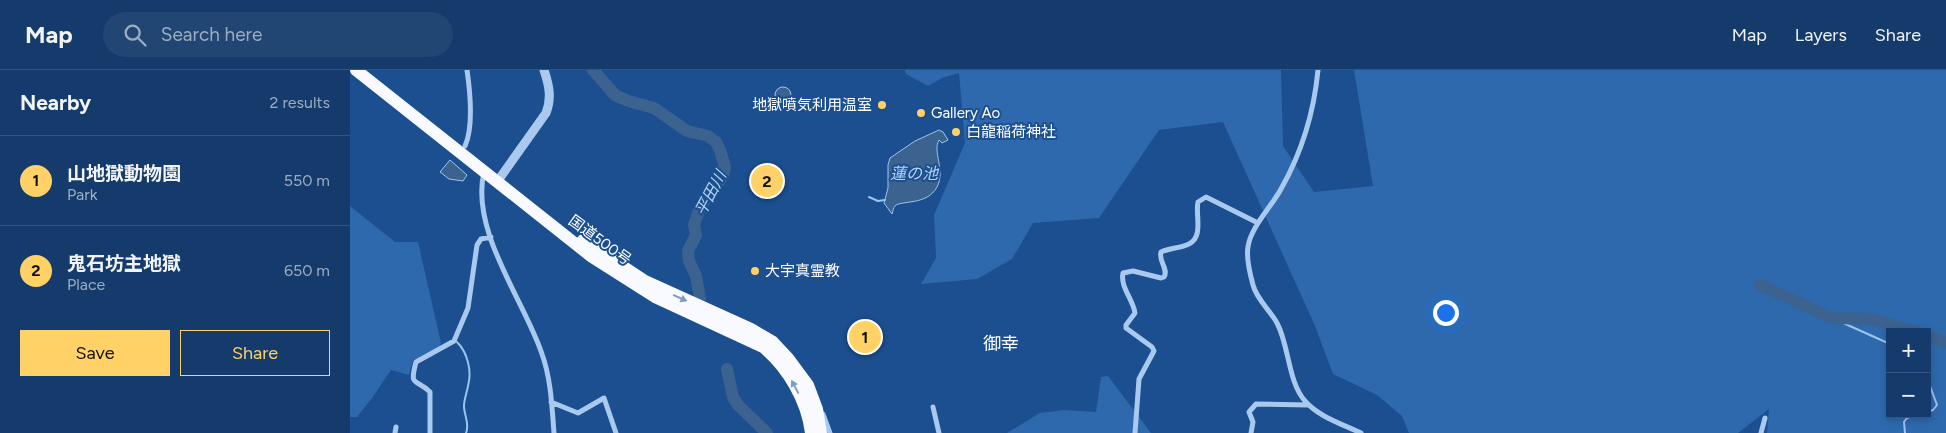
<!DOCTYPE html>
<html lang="en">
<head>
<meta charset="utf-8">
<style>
	body { margin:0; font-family:Figtree,"Noto Sans JP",sans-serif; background:#214673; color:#f1f3f6 }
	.controls { position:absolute; right:15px; bottom:15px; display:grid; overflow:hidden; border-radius:0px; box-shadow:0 2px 8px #0003 }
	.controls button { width:45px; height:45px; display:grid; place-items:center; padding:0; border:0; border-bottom:1px solid #33557e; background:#143b6b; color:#f1f3f6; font:25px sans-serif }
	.you { position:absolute; left:1095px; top:242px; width:18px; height:18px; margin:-12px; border:4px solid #fff; border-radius:50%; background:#1a73e8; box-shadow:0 0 0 8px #1a73e833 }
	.badge { display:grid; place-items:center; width:32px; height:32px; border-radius:50%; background:#ffd166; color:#111; font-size:16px; font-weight:700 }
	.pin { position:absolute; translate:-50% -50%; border:2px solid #fff; box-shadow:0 1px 5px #0006 }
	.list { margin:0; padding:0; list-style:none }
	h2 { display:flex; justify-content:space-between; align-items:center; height:65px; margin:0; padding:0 20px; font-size:21px }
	h2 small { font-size:16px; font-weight:400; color:#9dadc1 }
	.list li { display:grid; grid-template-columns:32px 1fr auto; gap:15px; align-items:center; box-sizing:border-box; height:90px; padding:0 20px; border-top:1px solid #33557e }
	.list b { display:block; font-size:19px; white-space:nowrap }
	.list p { margin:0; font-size:16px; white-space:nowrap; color:#9dadc1 }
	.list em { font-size:16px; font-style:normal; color:#9dadc1 }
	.actions { display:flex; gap:10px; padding:15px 20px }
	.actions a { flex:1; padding:11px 0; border:1px solid #ffd166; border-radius:0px; text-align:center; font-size:18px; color:#ffd166 }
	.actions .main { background:#ffd166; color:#111 }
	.icon { flex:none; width:28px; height:28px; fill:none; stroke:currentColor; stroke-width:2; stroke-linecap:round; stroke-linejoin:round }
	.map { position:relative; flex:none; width:1596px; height:363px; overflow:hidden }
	header { display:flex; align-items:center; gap:30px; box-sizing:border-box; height:70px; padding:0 25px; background:#143b6b; border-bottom:1px solid #33557e }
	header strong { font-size:24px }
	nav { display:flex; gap:28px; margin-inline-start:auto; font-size:18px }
	.search { width:350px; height:45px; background:#214673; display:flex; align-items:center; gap:12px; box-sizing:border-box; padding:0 18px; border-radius:28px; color:#9dadc1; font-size:19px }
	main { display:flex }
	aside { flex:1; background:#143b6b }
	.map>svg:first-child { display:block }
	.green { fill:#2e69ad; fill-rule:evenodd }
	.water { fill:#3c6290; stroke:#9cc4f0 }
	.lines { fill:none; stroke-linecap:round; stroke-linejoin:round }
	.stream { stroke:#9cc4f0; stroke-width:2 }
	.river { stroke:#3c6290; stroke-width:12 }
	.minor { stroke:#a9c9ee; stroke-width:5 }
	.tertiary { stroke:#a9c9ee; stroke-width:9 }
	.trunk { stroke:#f8faff; stroke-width:12 }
	.oneway { fill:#7e9cc1 }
	.poi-dot { fill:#ffd166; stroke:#1b4f8f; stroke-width:2 }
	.labels { text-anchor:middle; stroke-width:4; stroke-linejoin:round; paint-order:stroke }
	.poi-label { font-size:15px; fill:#fff; stroke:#1b4f8f; text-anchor:start }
	.street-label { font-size:15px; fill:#fff; stroke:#1b4f8f }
	.water-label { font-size:16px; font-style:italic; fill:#b5d3f5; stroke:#1b4f8f }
	.quarter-label { font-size:18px; fill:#fff; stroke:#1b4f8f }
</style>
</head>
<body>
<header>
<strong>Map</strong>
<div class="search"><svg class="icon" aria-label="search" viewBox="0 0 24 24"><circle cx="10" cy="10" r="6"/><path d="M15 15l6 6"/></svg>Search here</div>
<nav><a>Map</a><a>Layers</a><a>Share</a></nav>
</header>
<main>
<aside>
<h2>Nearby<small>2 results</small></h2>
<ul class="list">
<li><span class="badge">1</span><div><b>山地獄動物園</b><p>Park</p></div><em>550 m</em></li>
<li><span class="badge">2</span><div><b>鬼石坊主地獄</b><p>Place</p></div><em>650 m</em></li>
</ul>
<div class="actions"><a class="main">Save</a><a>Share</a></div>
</aside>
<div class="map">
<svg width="1596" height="363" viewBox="0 0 1596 363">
	<rect width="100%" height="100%" fill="#1b4f8f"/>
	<!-- green -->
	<path class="green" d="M 555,0 L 931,0 L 933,76 L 964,122 L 1023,116 L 1004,0 L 1596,0 L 1596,363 L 1417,363 L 1419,339 L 1388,363 L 1059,363 L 1052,346 L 1027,325 L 983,304 L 965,256 L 873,52 L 809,60 L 749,148 L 683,153 L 662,189 L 627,209 L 571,214 L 586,188 L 584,145 L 615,73 L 609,3 L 592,8 L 578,16 L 556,4 ZM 1540,262 L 1577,262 L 1577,344 L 1540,344 Z
		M 0,136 L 45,172 L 68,172 L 91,273 L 88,281 L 63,290 L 59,305 L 41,300 L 22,328 L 7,347 L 0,347 Z
		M 758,306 L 801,363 L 657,363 L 690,343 L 714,340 L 746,342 L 751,307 Z"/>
	<!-- water -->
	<path class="water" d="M425 25a8 8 0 1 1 16 0a8 8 0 1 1-16 0Z
		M 589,60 L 593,62 L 598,70 L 592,73 L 589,70 C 582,82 596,100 587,117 C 577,136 550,130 545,136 C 543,138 543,141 542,144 L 534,133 L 538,118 L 538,95 L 540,88 L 565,71 Z
		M 100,90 L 117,105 L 113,111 L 99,109 L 90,102 Z"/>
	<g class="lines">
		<!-- stream -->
		<path class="stream" d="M 519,127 L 528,131 L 535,130
			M 1482,248 L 1540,274
			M 107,272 C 118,283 122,302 118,316 C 117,322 114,330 114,336 C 114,345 120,354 116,363
			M 1577,308 L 1587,335 L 1583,340 L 1577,342
			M 1555,363 L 1554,352 L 1556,349 L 1565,344"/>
		<!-- river -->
		<path class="river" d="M 243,0 L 265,25 L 278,31 L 304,38 L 337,61 L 358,66 L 366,72 L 370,80 L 375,97 L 373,106 L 350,137 L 344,155 L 346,165 L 338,181 L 339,191 L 346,206 L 350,228
			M 1410,215 L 1482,248 L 1522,249 L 1566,262
			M 1577,265 L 1596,273
			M 377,299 L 383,327 L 388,335 L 417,363"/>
		<!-- minor -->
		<path class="minor" d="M 968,0 C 964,42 952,82 931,119 C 922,136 900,158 898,177 C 896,188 900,204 903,215 C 907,230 920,240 927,253 C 939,275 938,312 955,331 C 969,347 992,354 1011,363
			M 115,76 C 124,56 120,21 117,0
			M 134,102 C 120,161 174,230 192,284 C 201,309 202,337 204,363
			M 201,332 L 228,343 L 254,328 L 266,363
			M 583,337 L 589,363
			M 473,344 L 480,363
			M 45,363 L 46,357
			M 80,363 L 80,322 C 66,308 59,318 66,292 L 104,271 L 118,238 L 127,175 L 131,169 L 141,167
			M 785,363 L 789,309 L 804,281 L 802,277 L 776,258 L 776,255 L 785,243 C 783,229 770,217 773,203 L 783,201 L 811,208 L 814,207 C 819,199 808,191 811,182 C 820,178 831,178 839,174 C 854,167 845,144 848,132 L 856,127 L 908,153
			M 901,363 L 903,352 L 899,342 L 906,334 L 958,335
			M 1411,363 L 1415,348"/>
		<!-- tertiary -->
		<path class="tertiary" d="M 147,112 L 196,43 C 202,28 199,15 194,0"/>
		<!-- trunk -->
		<path class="trunk" d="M 6,0 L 242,187 L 305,227 L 413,277 C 438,298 457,330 461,363
			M 233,170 L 295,211 L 401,259 L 423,272 L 438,288 L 458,315 L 467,339 L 471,363"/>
	</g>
	<!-- one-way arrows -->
	<defs><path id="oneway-solid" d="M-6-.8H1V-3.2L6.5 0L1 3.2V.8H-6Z" transform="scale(1.25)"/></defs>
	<g class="oneway">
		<use href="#oneway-solid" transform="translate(330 228) rotate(24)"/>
		<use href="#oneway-solid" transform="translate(445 317) rotate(-118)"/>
	</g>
	<!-- markers -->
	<g class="poi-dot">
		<circle cx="532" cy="35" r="5"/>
		<circle cx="571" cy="43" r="5"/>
		<circle cx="606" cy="62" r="5"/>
		<circle cx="405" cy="201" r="5"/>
	</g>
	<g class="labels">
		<!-- poi labels -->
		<g class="poi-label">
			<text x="522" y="40" text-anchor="end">地獄噴気利用温室</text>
			<text x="581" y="48">Gallery Ao</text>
			<text x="616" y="67">白龍稲荷神社</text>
			<text x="415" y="206">大宇真霊教</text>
		</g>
		<!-- street labels -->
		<g class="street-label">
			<text transform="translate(250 170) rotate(36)" y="5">国道500号</text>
		</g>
		<!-- water labels -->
		<g class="water-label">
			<text x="564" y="109">蓮の池</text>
			<text transform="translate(360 123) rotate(-62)" y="6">平田川</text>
		</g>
		<!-- quarter labels -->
		<g class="quarter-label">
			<text x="651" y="280">御幸</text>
		</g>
	</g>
</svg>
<div class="controls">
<button>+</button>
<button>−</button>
</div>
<div class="you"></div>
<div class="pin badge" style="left:515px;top:267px">1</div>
<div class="pin badge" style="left:417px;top:111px">2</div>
</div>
</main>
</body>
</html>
